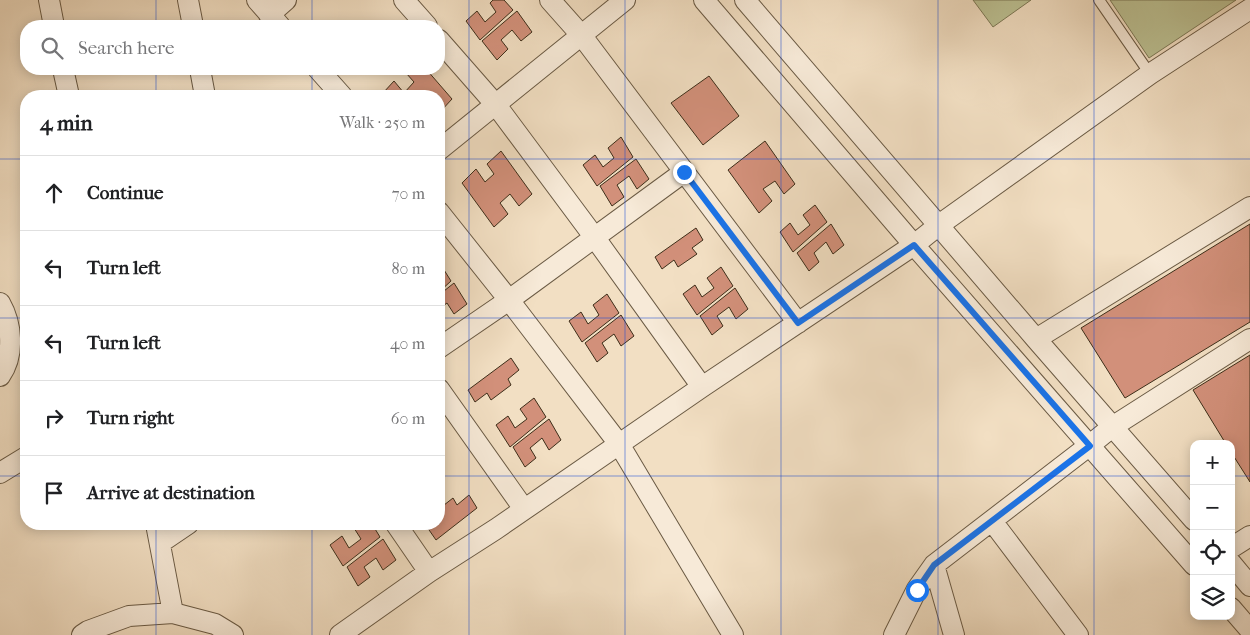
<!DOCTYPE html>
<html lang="en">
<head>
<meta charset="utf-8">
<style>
	body { margin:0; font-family:"IM FELL French Canon",serif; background:#f2f2f2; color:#202124 }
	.controls { position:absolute; right:15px; bottom:15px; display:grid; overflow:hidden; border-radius:10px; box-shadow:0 2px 12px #0003 }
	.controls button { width:45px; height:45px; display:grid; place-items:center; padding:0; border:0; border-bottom:1px solid #e0e0e0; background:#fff; color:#202124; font:25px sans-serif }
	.stop { position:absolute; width:15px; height:15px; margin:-11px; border:4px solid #1a73e8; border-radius:50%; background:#fff }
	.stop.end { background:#1a73e8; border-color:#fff; box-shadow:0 1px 5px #0008 }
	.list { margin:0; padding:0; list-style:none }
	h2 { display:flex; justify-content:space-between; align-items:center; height:65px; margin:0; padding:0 20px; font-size:21px }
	h2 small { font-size:16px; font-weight:400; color:#757577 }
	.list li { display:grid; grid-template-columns:32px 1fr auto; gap:15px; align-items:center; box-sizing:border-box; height:75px; padding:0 20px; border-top:1px solid #e0e0e0 }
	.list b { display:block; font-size:19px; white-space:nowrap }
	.list em { font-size:16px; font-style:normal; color:#757577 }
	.icon { flex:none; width:28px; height:28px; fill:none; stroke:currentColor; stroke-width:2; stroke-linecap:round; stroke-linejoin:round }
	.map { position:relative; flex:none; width:1250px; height:635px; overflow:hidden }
	.search { position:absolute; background:#fff; box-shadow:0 2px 12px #0003; left:20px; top:20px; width:425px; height:55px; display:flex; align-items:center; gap:12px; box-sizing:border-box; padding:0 18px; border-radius:20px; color:#757577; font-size:19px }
	.panel { position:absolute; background:#fff; box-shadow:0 2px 12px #0003; left:20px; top:90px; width:425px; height:440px; border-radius:20px }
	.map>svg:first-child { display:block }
	.green { fill:#bcc193; stroke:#7c7856 }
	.building { fill:#d2907a; stroke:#3d2e19 }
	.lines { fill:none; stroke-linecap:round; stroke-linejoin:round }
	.service-casing { stroke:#6a5a44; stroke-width:12 }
	.minor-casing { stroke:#6a5a44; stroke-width:22 }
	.service { stroke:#f7ead8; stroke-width:10 }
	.minor { stroke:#f7ead8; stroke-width:20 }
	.route { stroke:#1a73e8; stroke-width:6 }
	.grid { fill:none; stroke:#1d4ed8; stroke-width:1; stroke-opacity:0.55 }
</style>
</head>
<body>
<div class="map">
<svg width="1250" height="635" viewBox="0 0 1250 635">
	<rect width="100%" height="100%" fill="#f2dfc3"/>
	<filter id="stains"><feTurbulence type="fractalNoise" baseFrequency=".004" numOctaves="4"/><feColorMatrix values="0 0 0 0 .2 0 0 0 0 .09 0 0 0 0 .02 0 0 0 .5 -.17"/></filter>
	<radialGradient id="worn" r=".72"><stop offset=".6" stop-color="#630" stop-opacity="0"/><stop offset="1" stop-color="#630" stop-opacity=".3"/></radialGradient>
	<!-- green -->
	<path class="green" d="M 973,0 L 1031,0 L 993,27 Z
		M 1110,0 L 1236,0 L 1149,58 Z"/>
	<!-- building -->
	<path class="building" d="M 493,0 L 504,0 L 513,10 L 480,40 L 466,21 L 477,11 L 485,22 L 496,12 L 490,3 Z
		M 517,11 L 532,32 L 521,41 L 512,30 L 501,40 L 508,49 L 497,60 L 482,41 Z
		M 410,69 L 426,69 L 452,99 L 440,112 L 439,110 L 439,96 L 385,96 L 383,93 L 394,81 L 404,93 L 414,82 L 406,73 Z
		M 709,76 L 739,116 L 703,145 L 671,103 Z
		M 621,137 L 633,157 L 597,186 L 583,165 L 595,155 L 603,167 L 614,158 L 608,148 Z
		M 765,141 L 795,184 L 784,194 L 775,181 L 763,189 L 772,201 L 759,213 L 728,170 Z
		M 501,151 L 532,194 L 519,206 L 510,194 L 500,203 L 508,214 L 494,227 L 462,183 L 476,169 L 485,182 L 494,174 L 487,164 Z
		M 636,159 L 649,179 L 637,189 L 629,176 L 617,185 L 624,197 L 612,206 L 600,186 Z
		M 815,205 L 827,222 L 793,252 L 780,232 L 790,223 L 798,235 L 810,225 L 803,215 Z
		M 831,224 L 844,245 L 833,254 L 826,242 L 814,253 L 819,262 L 809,271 L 797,253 Z
		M 1250,224 L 1250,322 L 1125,398 L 1081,328 Z
		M 696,228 L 703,240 L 692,248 L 697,254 L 678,267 L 674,260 L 662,269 L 655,257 Z
		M 439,262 L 451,281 L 439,292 Z
		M 721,267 L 733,286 L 697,315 L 683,294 L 695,285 L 702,297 L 714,288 L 707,278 Z
		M 454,283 L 467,304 L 454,314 L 447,303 L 439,309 L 439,295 Z
		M 735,288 L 748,309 L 736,319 L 729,307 L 717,316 L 723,326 L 712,335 L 700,316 Z
		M 607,294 L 619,313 L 582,342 L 569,321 L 581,312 L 588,324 L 599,315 L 593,305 Z
		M 621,315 L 634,336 L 621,346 L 614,334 L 602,343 L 608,353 L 597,362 L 585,343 Z
		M 1250,355 L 1250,482 L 1231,452 L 1231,444 L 1226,444 L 1193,390 Z
		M 511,358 L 519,370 L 508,379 L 511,385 L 491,400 L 487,393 L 475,402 L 468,390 Z
		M 534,398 L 546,417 L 510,447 L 496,425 L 508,416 L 515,428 L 527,419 L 520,409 Z
		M 549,419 L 561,440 L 549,450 L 542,438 L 530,448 L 536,458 L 525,467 L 513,447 Z
		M 469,495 L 477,508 L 436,540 L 427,527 L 431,524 L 439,524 L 439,509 L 453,498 L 457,505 Z
		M 360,524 L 372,524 L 380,537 L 343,566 L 330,545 L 342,536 L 349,548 L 361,539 L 354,528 Z
		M 383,539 L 396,560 L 383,570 L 376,558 L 364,567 L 370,577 L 358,586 L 347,567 Z"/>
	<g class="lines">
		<defs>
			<path id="service" d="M 1099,0 L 1150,74"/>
			<path id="minor" d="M 49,0 L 54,26
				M 188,0 L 193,26
				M 257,0 L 280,26
				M 404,0 L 427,26
				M 550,0 L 582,36 L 798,323
				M 704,0 L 914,245 L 1194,565
				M 745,0 L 1036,339 L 1194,520
				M 269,15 L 286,0
				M 439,40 L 496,105 L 595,238 L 702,387
				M 63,69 L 69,96
				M 200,69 L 205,96
				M 318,69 L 342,96
				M 439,150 L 625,0
				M 439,212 L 509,300 L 619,444 L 733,635
				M 0,303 C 12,324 15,355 0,376
				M 1036,339 L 1250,207
				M 439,348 L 509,300 L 684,172
				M 439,389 L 524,509
				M 0,473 L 26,457
				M 992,521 L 1078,635
				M 156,524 L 173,613
				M 396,524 L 429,572
				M 160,543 L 188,524
				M 1231,548 L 1250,536
				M 1231,563 L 1250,586
				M 934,565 L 954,635
				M 1231,608 L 1250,630
				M 82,635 L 88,631 L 129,616 L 173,613 L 215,624 L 233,635
				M 340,635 L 429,572 L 496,529 L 702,387 L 914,245 L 939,225 L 1150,74 L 1250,9
				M 894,635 L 917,589 L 934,565 L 1090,445 L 1112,427 L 1250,339"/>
		</defs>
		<!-- service casing -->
		<use href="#service" class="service-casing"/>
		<!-- minor casing -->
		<use href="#minor" class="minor-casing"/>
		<!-- service -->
		<use href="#service" class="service"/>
		<!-- minor -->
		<use href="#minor" class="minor"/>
	</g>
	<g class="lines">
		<!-- route -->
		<path class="route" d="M 684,172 L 798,323 L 914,245 L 1090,446 L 934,565 L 917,590"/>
	</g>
	<!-- grid -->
	<path class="grid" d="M 156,0 L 156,26M 312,0 L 312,26M 469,0 L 469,635M 625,0 L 625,635M 781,0 L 781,635M 938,0 L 938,635M 1094,0 L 1094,635M 156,69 L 156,96M 312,69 L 312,96M 0,159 L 26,159M 439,159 L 1250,159M 0,318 L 26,318M 439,318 L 1250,318M 0,476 L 26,476M 439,476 L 1194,476M 1231,476 L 1250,476M 156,524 L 156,635M 312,524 L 312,635"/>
	<rect width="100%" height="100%" filter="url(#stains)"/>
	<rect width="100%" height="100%" fill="url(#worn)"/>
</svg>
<div class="controls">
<button>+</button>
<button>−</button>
<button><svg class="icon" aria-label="locate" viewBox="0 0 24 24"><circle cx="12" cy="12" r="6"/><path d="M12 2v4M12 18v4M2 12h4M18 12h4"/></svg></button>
<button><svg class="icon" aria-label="layers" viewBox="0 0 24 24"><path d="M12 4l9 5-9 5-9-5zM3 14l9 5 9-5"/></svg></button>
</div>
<div class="stop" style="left:917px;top:590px"></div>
<div class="stop end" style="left:684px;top:172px"></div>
<div class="search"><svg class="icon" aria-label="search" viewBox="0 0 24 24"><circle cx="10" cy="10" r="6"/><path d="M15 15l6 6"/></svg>Search here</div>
<section class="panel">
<h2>4 min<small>Walk · 250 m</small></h2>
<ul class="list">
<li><svg class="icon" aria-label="ahead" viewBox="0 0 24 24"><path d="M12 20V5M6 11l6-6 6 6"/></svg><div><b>Continue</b></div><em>70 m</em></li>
<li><svg class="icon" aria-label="left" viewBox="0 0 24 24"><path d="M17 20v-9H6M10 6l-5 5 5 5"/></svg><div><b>Turn left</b></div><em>80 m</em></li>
<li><svg class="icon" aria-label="left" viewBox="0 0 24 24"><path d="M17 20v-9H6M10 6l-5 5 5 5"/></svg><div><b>Turn left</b></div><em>40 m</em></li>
<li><svg class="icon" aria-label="right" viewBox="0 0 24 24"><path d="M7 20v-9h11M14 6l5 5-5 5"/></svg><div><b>Turn right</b></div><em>60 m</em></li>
<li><svg class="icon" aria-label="arrive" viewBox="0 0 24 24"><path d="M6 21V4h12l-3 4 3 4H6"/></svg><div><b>Arrive at destination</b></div></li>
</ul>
</section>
</div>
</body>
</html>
